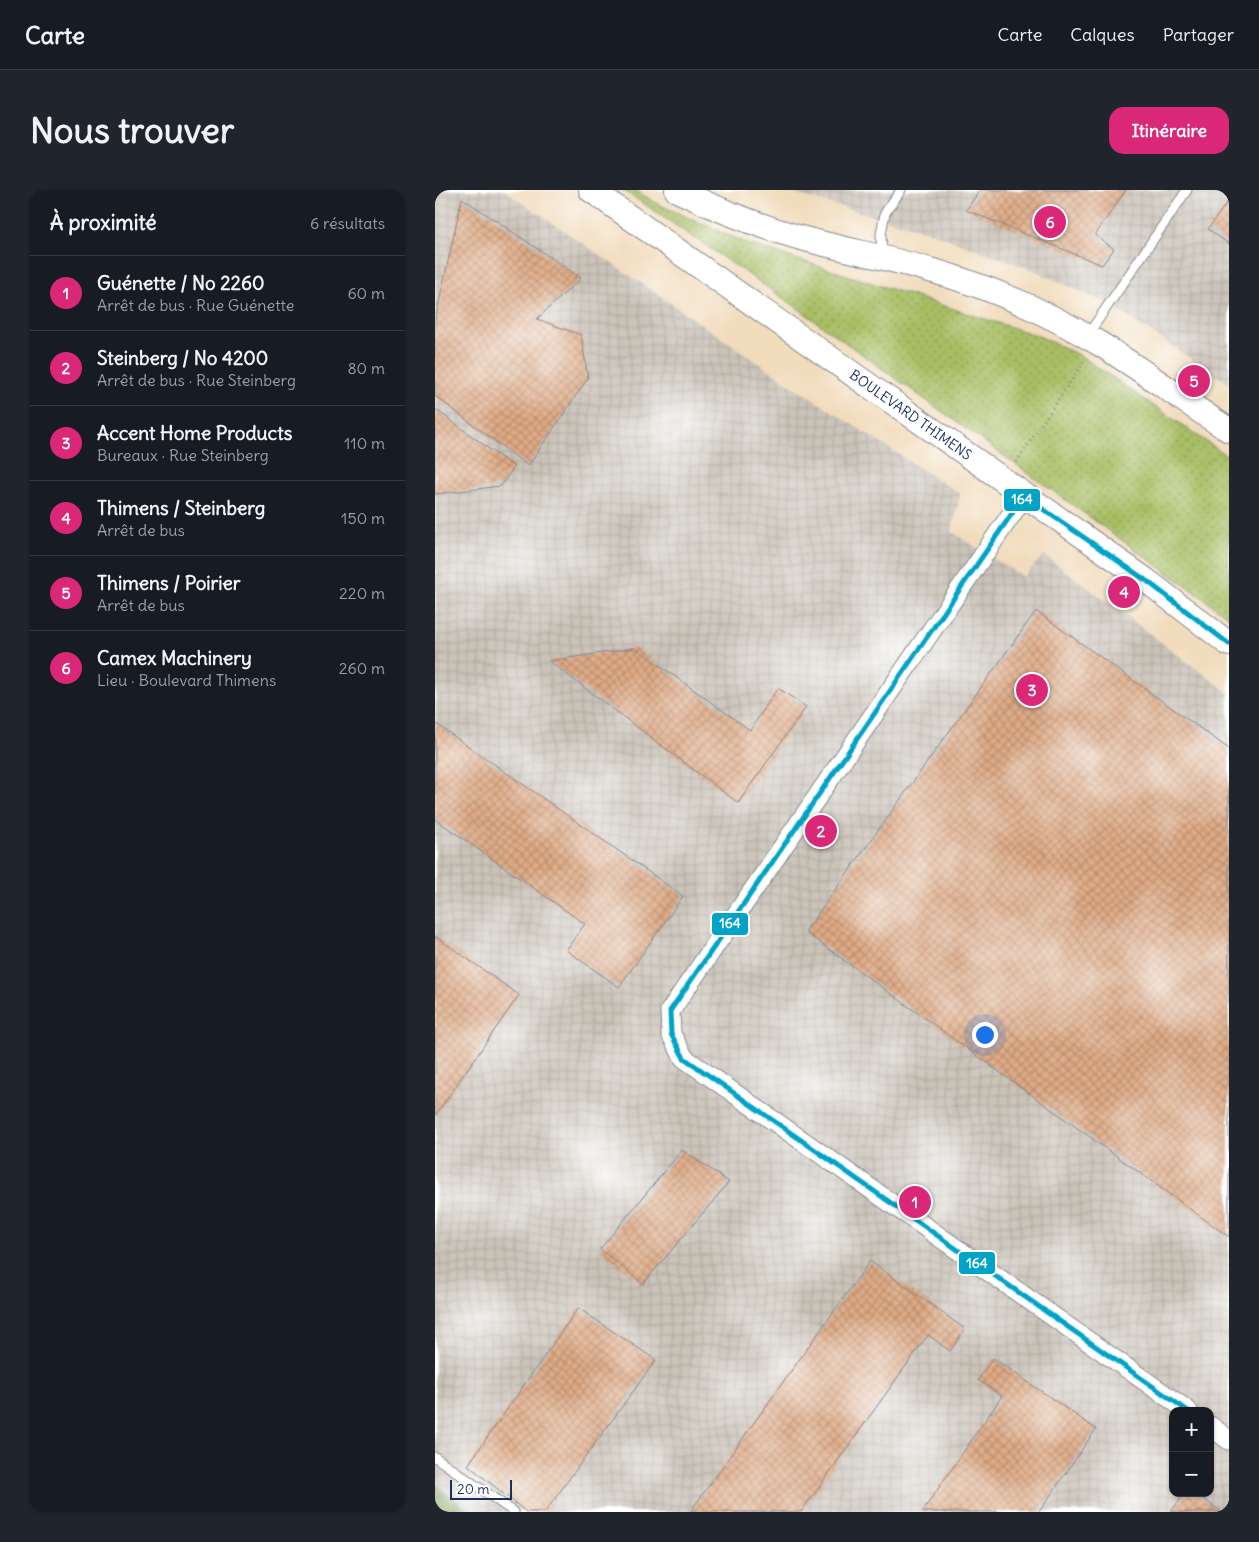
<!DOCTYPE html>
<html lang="fr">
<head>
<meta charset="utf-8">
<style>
	body { margin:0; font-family:Delius,sans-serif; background:#20242c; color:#f1f3f6 }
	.controls { position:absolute; right:15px; bottom:15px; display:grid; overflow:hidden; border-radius:10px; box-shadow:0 1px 4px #0004 }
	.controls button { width:45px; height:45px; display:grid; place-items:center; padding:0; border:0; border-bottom:1px solid #363941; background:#171b24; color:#f1f3f6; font:25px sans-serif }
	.scale { position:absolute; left:15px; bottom:12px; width:62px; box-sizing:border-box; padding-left:5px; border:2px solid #1b2f5e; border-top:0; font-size:14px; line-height:18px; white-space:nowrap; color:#1b2f5e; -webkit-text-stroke:4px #fff; paint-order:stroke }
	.you { position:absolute; left:549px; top:844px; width:18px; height:18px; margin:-12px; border:4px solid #fff; border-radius:50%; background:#1a73e8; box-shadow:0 0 0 8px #1a73e833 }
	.badge { display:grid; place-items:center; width:32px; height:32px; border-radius:50%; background:#db2777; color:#fff; font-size:16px; font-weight:700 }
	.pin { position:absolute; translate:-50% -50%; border:2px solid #fff; box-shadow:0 1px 5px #0006 }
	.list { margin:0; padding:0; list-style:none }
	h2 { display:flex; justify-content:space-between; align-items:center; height:65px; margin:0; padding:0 20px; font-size:21px }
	h2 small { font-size:16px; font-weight:400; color:#9ea1a6 }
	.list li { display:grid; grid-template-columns:32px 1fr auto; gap:15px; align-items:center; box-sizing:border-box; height:75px; padding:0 20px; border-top:1px solid #363941 }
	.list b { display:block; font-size:19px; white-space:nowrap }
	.list p { margin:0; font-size:16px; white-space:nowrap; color:#9ea1a6 }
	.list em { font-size:16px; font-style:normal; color:#9ea1a6 }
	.map { position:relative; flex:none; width:794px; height:1322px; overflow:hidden; border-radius:15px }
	header { display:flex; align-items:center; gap:30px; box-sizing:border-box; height:70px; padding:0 25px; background:#171b24; border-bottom:1px solid #363941 }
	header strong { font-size:24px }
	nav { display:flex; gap:28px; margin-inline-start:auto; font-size:18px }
	.intro { display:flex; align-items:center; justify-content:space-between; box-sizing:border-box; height:120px; padding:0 30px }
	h1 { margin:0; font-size:35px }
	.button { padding:12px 22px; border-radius:15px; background:#db2777; color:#fff; font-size:18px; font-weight:700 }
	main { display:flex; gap:30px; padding:0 30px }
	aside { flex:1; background:#171b24; border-radius:15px; box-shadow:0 1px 4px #0004 }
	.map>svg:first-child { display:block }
	.industrial { fill:url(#industrial-grid); fill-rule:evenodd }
	.grass { fill:url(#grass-dots); stroke:#617660 }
	.forest { fill:url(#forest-firs); stroke:#506a5c }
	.building { fill:url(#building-cross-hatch) }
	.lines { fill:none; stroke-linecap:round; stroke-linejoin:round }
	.service-casing { stroke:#86868d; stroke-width:11 }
	.minor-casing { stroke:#86868d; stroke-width:21 }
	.tertiary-casing { stroke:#86868d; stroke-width:26 }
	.path { stroke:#86868d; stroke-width:3; stroke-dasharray:1 4; stroke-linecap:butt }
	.service { stroke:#fff; stroke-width:9 }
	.minor { stroke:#fff; stroke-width:19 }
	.tertiary { stroke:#fff; stroke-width:24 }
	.bus-1-casing { stroke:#fff; stroke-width:9 }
	.bus-1 { stroke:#01a3c8; stroke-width:5 }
	.labels { text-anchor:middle; stroke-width:4; stroke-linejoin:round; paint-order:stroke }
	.street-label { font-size:14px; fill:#1b2f5e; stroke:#fff }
	.line-badge { stroke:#fff; stroke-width:2 }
	.badge-label { font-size:14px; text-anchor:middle; font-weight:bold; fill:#fff }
</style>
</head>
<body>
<header>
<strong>Carte</strong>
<nav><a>Carte</a><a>Calques</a><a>Partager</a></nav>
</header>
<div class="intro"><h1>Nous trouver</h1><a class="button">Itinéraire</a></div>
<main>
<aside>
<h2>À proximité<small>6 résultats</small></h2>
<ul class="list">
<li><span class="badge">1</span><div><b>Guénette / No 2260</b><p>Arrêt de bus · Rue Guénette</p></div><em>60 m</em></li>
<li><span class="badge">2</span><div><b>Steinberg / No 4200</b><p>Arrêt de bus · Rue Steinberg</p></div><em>80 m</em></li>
<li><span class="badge">3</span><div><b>Accent Home Products</b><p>Bureaux · Rue Steinberg</p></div><em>110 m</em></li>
<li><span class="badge">4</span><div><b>Thimens / Steinberg</b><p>Arrêt de bus</p></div><em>150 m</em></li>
<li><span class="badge">5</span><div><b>Thimens / Poirier</b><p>Arrêt de bus</p></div><em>220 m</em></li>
<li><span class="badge">6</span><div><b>Camex Machinery</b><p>Lieu · Boulevard Thimens</p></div><em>260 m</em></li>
</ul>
</aside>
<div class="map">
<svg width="794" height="1322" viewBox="0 0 794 1322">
	<defs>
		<pattern id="industrial-grid" width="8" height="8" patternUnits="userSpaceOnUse" patternTransform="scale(1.25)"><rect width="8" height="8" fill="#cac3b8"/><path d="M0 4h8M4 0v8" fill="none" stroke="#ada8a1"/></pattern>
		<pattern id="grass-dots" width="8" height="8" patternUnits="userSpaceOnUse" patternTransform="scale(1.25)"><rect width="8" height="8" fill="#a7be63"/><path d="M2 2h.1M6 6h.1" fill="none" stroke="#879b55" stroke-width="1.8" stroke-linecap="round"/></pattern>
		<pattern id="forest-firs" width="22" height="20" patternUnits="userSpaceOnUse" patternTransform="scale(1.25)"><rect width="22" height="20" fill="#85a559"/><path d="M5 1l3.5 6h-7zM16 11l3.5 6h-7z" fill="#6c874d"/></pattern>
		<pattern id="building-cross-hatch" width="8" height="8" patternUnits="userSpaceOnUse" patternTransform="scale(1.25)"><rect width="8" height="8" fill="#e0ab85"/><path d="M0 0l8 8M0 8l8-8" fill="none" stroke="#b58c70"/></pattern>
	</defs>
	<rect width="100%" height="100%" fill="#fff"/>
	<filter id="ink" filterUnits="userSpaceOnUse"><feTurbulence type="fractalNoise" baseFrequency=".02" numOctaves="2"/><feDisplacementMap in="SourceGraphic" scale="10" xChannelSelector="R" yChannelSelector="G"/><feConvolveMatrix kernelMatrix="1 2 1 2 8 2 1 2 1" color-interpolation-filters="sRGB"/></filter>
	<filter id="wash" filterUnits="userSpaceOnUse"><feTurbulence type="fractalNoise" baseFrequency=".0096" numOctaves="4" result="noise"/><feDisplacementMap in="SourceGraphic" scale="20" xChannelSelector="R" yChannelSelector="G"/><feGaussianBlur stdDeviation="1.12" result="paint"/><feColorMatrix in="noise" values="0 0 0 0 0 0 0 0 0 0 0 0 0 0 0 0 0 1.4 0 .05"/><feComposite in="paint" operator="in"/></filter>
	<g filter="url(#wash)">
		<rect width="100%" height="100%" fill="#f1dcbc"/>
		<!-- industrial -->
		<path class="industrial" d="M 0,0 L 69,0 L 362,199 L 525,304 L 517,342 L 588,387 L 609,365 L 794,503 L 794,1322 L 0,1322 ZM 738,1221 L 775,1221 L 775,1303 L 738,1303 Z
			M 346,0 L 794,0 L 794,194 L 673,114 L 598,80 L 489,40 Z"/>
		<!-- grass -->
		<path class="grass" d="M 188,0 L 200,0 L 225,15 L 314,54 L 604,146 L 646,166 L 794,267 L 794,427 L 351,110 Z"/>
		<!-- forest -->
		<path class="forest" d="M 0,1295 L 36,1322 L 0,1322 Z"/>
		<g id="blocks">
			<!-- building -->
			<path class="building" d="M 545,0 L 691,0 L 660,45 L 679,59 L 667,75 L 531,20 Z
				M 27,8 L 146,88 L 102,129 L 146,145 L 153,188 L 93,276 L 0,206 L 0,130 Z
				M 794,10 L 794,54 L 773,39 Z
				M 0,219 L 79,277 L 66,296 L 0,304 Z
				M 601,421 L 794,559 L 794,1047 L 370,742 Z
				M 200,458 L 315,540 L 343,498 L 371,517 L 303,613 L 114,471 Z
				M 0,533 L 248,706 L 184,797 L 131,760 L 150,734 L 0,629 Z
				M 0,746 L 84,805 L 0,926 Z
				M 247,960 L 294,992 L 208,1094 L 165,1059 Z
				M 435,1071 L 530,1139 L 515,1161 L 493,1145 L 366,1322 L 255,1322 Z
				M 143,1118 L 221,1170 L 110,1322 L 91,1322 L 33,1275 Z
				M 558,1168 L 661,1239 L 604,1322 L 487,1322 L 567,1206 L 543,1190 Z
				M 750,1303 L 760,1303 L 787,1322 L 736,1322 Z"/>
		</g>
	</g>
	<g filter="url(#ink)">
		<use href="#blocks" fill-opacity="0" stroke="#86868d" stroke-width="1"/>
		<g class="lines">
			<defs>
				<path id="service" d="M 447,67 L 446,44 L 450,23 L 466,0
					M 652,146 L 752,0
					M 0,1267 L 79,1322"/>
				<path id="minor" d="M 589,306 L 235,821 L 236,844 L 249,868 L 753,1221
					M 775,1236 L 794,1250"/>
				<g id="tertiary">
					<path id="s1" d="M 156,0 L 712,391 L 794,454"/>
					<path d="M 242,0 C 281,19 324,36 366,48 C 418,62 472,71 524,89 C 573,105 620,127 665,154 C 709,181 750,212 794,240"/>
				</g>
			</defs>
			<!-- service casing -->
			<use href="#service" class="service-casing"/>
			<!-- minor casing -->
			<use href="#minor" class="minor-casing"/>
			<!-- tertiary casing -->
			<use href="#tertiary" class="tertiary-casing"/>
			<!-- path -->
			<path class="path" d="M 581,272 L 651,169"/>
			<!-- service -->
			<use href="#service" class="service"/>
			<!-- minor -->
			<use href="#minor" class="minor"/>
			<!-- tertiary -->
			<use href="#tertiary" class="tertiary"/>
			<defs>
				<path id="bus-1" d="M 753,1221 L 249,868 L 236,844 L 235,821 L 589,306 L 712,391 L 794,454"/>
			</defs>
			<!-- bus-1 casing -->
			<use href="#bus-1" class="bus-1-casing"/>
			<!-- bus-1 -->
			<use href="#bus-1" class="bus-1"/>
		</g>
	</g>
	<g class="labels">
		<!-- street labels -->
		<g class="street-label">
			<text dy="5" stroke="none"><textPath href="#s1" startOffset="391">BOULEVARD THIMENS</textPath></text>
		</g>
	</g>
	<g class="line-badge">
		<rect x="568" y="298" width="38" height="24" rx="5" fill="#01a3c8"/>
		<rect x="276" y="722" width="38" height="24" rx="5" fill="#01a3c8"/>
		<rect x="523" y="1061" width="38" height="24" rx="5" fill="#01a3c8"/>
	</g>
	<g class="badge-label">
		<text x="587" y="314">164</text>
		<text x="295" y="738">164</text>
		<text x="542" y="1078">164</text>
	</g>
</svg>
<div class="controls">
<button>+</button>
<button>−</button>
</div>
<div class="scale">20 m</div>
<div class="you"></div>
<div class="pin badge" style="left:480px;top:1012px">1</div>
<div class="pin badge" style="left:386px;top:641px">2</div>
<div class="pin badge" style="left:597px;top:500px">3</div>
<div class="pin badge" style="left:689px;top:402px">4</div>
<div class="pin badge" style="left:759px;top:191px">5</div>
<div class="pin badge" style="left:615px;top:32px">6</div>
</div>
</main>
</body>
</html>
